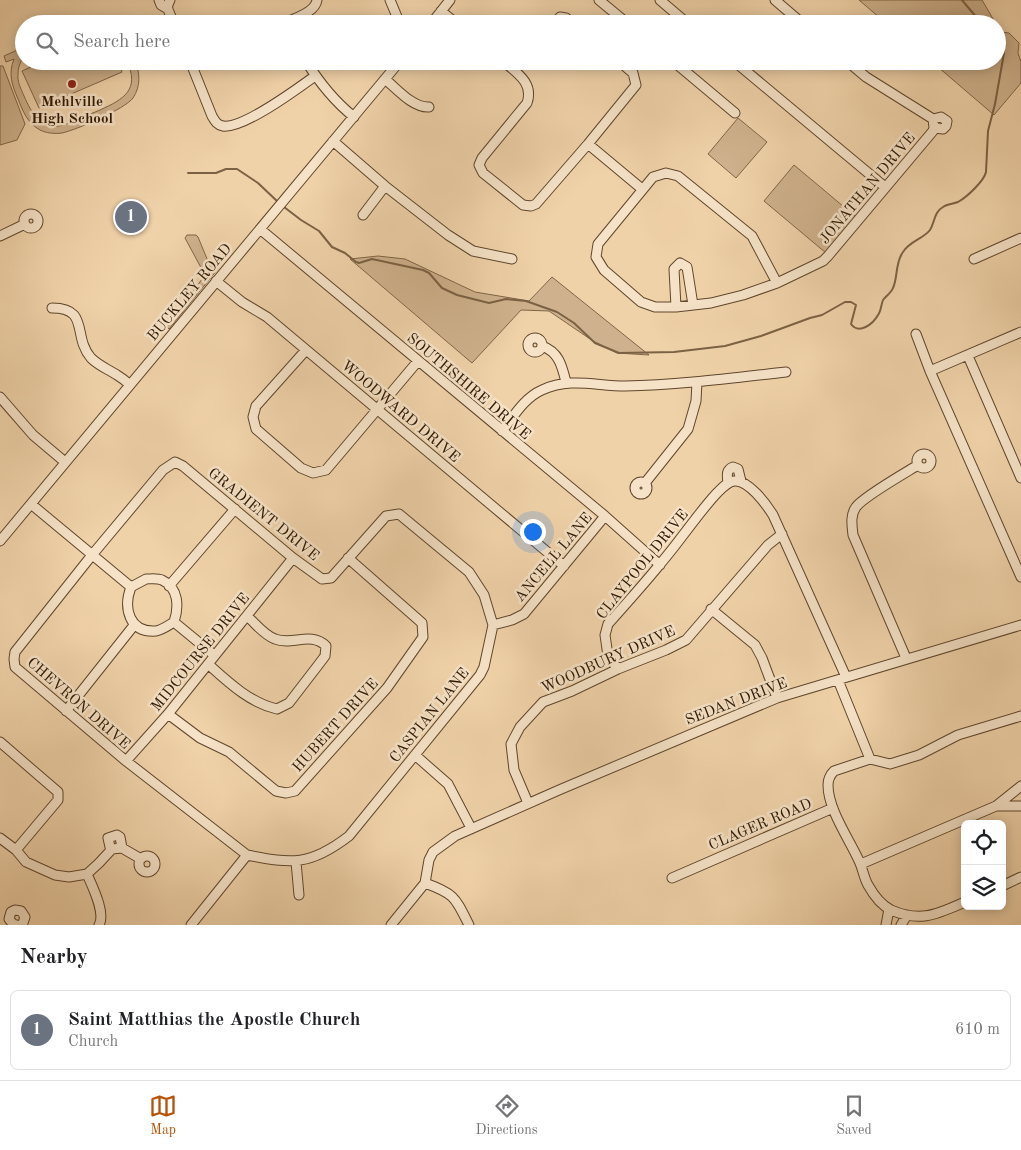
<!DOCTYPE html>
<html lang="en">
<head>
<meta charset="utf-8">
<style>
	body { margin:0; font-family:"Old Standard TT",serif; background:#f2f2f2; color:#202124 }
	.controls { position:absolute; right:15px; bottom:15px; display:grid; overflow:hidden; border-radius:8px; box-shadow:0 2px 12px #0003 }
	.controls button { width:45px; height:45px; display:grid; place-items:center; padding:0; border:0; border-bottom:1px solid #e0e0e0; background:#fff; color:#202124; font:25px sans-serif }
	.you { position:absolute; left:532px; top:531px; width:18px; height:18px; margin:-12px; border:4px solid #fff; border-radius:50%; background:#1a73e8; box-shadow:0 0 0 8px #1a73e833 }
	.badge { display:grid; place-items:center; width:32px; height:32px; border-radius:50%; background:#b45309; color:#fff; font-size:16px; font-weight:700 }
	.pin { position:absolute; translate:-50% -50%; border:2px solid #fff; box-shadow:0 1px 5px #0006 }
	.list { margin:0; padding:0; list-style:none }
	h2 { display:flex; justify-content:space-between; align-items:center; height:65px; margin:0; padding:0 20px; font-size:21px }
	h2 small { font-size:16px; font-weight:400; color:#757577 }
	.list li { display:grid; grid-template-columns:32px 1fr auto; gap:15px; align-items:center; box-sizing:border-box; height:80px; margin:0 10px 10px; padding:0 10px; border:1px solid #e0e0e0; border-radius:8px }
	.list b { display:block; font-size:19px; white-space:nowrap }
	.list p { margin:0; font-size:16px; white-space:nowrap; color:#757577 }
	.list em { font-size:16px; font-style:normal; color:#757577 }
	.icon { flex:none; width:28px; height:28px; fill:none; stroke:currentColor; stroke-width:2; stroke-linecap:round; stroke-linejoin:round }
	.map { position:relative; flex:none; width:1021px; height:925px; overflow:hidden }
	.search { position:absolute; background:#fff; box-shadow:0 2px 12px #0003; left:15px; right:15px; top:15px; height:55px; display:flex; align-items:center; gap:12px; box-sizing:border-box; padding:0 18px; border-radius:28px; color:#757577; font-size:19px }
	.sheet { height:155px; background:#fff }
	nav { display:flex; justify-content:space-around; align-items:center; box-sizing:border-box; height:70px; border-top:1px solid #e0e0e0; background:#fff; font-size:14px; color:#757577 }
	nav a { display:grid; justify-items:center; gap:2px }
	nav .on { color:#b45309 }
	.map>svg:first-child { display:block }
	.green { fill:#cfb28d; stroke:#7f6548 }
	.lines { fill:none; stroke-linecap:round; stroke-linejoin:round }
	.stream { stroke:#7b6244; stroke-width:2 }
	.minor-casing { stroke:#5f462c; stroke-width:11 }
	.minor { stroke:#f5e2c7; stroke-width:9 }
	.poi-dot { fill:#8f2418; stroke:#f5e2c7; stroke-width:2 }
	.labels { text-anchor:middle; stroke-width:5; stroke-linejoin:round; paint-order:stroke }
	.poi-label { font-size:15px; font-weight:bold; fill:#2f1802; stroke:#f5e2c7 }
	.street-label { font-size:15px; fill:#2f1802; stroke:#f5e2c7 }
</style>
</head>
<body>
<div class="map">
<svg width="1021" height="925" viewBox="0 0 1021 925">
	<rect width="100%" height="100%" fill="#f0d2a9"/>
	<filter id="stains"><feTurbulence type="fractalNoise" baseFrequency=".004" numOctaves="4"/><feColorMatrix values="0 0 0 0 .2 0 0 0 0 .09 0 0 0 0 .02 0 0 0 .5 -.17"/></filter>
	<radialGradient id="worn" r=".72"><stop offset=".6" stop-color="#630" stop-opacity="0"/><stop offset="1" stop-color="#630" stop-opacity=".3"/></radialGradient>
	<!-- green -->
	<path class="green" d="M 859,0 L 982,0 L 996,24 L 887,24 Z
		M 997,27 L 1001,32 L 1009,33 L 1019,43 L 1018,53 L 1021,62 L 1021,83 L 994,115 L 931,61 L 997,61 Z
		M 24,47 C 24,60 18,63 18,74 C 17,82 21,89 24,96 C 32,114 41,131 64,125 C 76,120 88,115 100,110 C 124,99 140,90 127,61 L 135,61 C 140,73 141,86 133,98 C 125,109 76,130 62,133 C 54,134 46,133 40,130 C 27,123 23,111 18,99 C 12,85 8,74 14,59 L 6,62 L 4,56 Z
		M 44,61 L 118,61 L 122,72 L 39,108 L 22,71 Z
		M 0,66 L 3,66 L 25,124 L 17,140 L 0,145 Z
		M 738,118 L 767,142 L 736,178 L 708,154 Z
		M 794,165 L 856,217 L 826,253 L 764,201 Z
		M 187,235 L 196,235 L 198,237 L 210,266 L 216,267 L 217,270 L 169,329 L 167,327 L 205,275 L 185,238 Z
		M 378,256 L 405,259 L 475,292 L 529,301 L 552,277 L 649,355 L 617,353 L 593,341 L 549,311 L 521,310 L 472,363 L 350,259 Z"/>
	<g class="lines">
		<!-- stream -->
		<path class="stream" d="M 962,0 L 982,24
			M 188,173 L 216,173 L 226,169 L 237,169 L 258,183 L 278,202
			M 284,207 L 301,220 L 319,231 L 332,247 L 345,253 L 356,262 L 359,263 L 372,259 L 423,270 L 429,273 L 442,288 L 457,295 L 489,303 L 506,299 L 526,301 L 557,312 L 574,323 L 595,343 L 619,353 L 674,352 L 725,346 L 761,336 L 810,318 L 822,315 L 845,302 L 851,302 L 856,305 L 851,324 C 859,335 873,324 878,315 C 881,311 881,305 883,300 C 886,296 891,293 893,288 C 898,277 895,263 903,252 C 910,241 923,239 930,230 C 935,222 934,212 943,207 C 947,204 953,204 958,202 C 967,197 984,181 986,172 L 988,131 L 995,104 L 1004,53 L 1001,44 L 997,39"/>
		<defs>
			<path id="minor" d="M 159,0 L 161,5 L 168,9
				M 170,0 L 167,7 L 174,24
				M 390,0 L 400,24
				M 599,0 L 628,24
				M 660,0 L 688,24
				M 775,0 L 803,24
				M 441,11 L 457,24
				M 283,24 C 294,18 315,13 317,0
				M 431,24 L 450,0
				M 554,24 L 560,17 L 566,18 L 573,24
				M 190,61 L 212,116 C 215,121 217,125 223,126 C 243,129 297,89 315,76
				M 306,61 C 319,82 334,101 354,117
				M 503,61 C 517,73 534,83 527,103 L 482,158 L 479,165 L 483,173 L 523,205 L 531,206 L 536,204 L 588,144 L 636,85 L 633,73 L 619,61
				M 673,61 L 735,113
				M 734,61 L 885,187
				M 847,61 L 866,77 L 933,119
				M 385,79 C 397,89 413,108 429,107
				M 933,119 L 941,117 L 947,121 L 946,126 L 943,129 L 934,128
				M 333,141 L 385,186 L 448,235 L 473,251 L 512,259
				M 588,144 L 642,189
				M24 221a7 7 0 1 1 14 0a7 7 0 1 1-14 0Z
				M 363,215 L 385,186
				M 260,229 L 605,516 L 660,565
				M 0,236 L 25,224
				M 974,259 L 1021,238
				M 216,281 L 242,302 L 267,317 L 564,566
				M 777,283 L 752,236 L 678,176 L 666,173 L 653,177 L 598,244 L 596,257 L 604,270 L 641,302 L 655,307 L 676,307 L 711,303 L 743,295 L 777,283 L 823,261 L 828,256 L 933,131 L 934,128 L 933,119
				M 676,307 L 674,269 L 680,263 L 687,267 L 693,305
				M 52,308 C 90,308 72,336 91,358 C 99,366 108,369 117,375 C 122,378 126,381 130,385
				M 916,334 L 930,371 L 1021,577
				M528 345a7 7 0 1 1 14 0a7 7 0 1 1-14 0Z
				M 542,346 C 559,352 562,366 566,382
				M 306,350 L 256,406 L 253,417 L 256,429 L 301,468 L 313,473 L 326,470 L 418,361
				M 968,356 L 1021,478
				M 930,371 L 1021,332
				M 0,397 L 33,435 L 65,462
				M 502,431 C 514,416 524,398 542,390 C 570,377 596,386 625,386 C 679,385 732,378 786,372
				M917 461a7 7 0 1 1 14 0a7 7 0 1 1-14 0Z
				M 175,462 L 183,466 L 293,558 L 322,579 L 331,578 L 386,516 L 399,514 L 469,572 L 484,595 L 493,625 L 484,667 L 480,675 L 349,836 C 310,866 292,864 247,855 L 126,761 L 15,667 L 14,659 L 15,652 L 92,555 L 163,470 Z
				M635 488a6 6 0 1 1 12 0a6 6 0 1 1-12 0Z
				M 645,483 L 688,429 L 696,401 L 697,382
				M 728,483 C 727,475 726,470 733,467 L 738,469 L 741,481
				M 31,504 L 131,587
				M 0,541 L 400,61
				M 146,579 C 151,579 157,578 162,580 C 179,588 179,607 174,622 C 169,625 162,630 156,631 C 129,633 123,608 131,587 Z
				M 169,586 L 235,509
				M 711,609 L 755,645 L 762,658 L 777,698
				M 174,622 L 214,655
				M 493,625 L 512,620 L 524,614 L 605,516
				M 906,658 L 853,535 C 852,526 850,515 856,507 C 863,497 905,473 918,465
				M 208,664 C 228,682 250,703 277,709 L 289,703 L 319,664 L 325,656 L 326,646 C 311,631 292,646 275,639 C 264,635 256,624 247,616
				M 618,669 L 608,656 L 605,635 L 608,624 C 626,604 644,584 661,563 C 680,541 696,516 716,494 C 721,489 727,482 734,481 C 748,479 766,504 773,515 L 846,677
				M 838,680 L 870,759
				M 66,711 L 135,624
				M 168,714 L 200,738 L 229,752 L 276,791 L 286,793 L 295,791 L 387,688 L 423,637 L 422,623 L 348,558
				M 0,742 L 58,792 L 58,800 L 16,850
				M 415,755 L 448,784 L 471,828
				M 126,761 L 168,714 L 293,558
				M 528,803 L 514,770 L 511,744 L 520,727 L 543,702 L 572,691 L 618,669 L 666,650 L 686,640 L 768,545 L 782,534
				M 996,806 L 1021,806
				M 0,838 L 16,850 L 26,862 L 55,875 L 69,877 L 87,874 L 99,863 L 112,849 L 122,848 L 141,859
				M 112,849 L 110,847 L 108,838 L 117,835 L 120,837 L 122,848
				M139 864a8 8 0 1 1 16 0a8 8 0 1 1-16 0Z
				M 296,862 L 299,895
				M 861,864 L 996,806 L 1021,786
				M 87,874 C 92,886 106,913 99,925
				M 672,878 L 833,808
				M 425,883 C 455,894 455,897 469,925
				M 1002,886 L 1021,877
				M 965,902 C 937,914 921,923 891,910 C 881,905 873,894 868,885 C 864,878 863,870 860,863 C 850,840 828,810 828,785 C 828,779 830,775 834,771 L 870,759 L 890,764 L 919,755 L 958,735 L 1021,716
				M 17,925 L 13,924 L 9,919 L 11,912 L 15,910 L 21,911 L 25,917 L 23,923
				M 191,925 L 247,855
				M 391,925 L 425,883 L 429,860 L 433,852 L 455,836 L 559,790 L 777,698 L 1021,625
				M 886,925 L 889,909
				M 901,925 L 907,915"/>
		</defs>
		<!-- minor casing -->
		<use href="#minor" class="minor-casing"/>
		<!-- minor -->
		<use href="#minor" class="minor"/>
	</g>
	<!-- markers -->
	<circle class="poi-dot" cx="72" cy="84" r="5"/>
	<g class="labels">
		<!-- poi labels -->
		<g class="poi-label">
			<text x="72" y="106">Mehlville<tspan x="72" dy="17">High School</tspan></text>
		</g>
		<!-- street labels -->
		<g class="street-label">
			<text transform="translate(867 188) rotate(-50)" y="5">JONATHAN DRIVE</text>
			<text transform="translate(189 292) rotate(-50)" y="5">BUCKLEY ROAD</text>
			<text transform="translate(469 386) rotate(40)" y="5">SOUTHSHIRE DRIVE</text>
			<text transform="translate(401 411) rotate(40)" y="5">WOODWARD DRIVE</text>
			<text transform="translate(264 514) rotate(39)" y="5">GRADIENT DRIVE</text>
			<text transform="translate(553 557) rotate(-50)" y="5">ANCELL LANE</text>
			<text transform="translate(642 564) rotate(-51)" y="5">CLAYPOOL DRIVE</text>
			<text transform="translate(200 652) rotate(-51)" y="5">MIDCOURSE DRIVE</text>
			<text transform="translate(608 659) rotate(-24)" y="5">WOODBURY DRIVE</text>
			<text transform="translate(736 701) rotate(-21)" y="5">SEDAN DRIVE</text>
			<text transform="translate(79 703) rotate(41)" y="5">CHEVRON DRIVE</text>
			<text transform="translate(429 715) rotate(-51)" y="5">CASPIAN LANE</text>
			<text transform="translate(335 725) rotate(-48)" y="5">HUBERT DRIVE</text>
			<text transform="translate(760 824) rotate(-23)" y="5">CLAGER ROAD</text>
		</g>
	</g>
	<rect width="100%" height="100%" filter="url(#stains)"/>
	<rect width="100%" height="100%" fill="url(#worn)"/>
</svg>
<div class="controls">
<button><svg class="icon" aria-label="locate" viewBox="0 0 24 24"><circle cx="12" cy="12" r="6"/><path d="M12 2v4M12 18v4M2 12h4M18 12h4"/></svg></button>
<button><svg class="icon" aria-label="layers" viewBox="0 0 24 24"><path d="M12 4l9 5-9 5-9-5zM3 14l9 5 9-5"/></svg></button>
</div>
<div class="you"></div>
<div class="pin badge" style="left:131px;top:217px;background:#6b7280">1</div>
<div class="search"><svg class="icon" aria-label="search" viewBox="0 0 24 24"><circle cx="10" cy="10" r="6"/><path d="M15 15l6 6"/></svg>Search here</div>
</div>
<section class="sheet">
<h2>Nearby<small></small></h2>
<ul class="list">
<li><span class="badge" style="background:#6b7280">1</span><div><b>Saint Matthias the Apostle Church</b><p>Church</p></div><em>610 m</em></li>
</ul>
</section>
<nav>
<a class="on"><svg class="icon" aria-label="map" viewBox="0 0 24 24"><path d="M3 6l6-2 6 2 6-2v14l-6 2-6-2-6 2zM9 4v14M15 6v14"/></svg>Map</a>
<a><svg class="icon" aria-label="directions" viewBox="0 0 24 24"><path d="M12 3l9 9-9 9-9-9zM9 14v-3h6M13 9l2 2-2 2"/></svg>Directions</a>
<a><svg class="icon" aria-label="saved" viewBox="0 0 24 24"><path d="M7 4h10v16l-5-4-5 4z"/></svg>Saved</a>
</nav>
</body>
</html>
